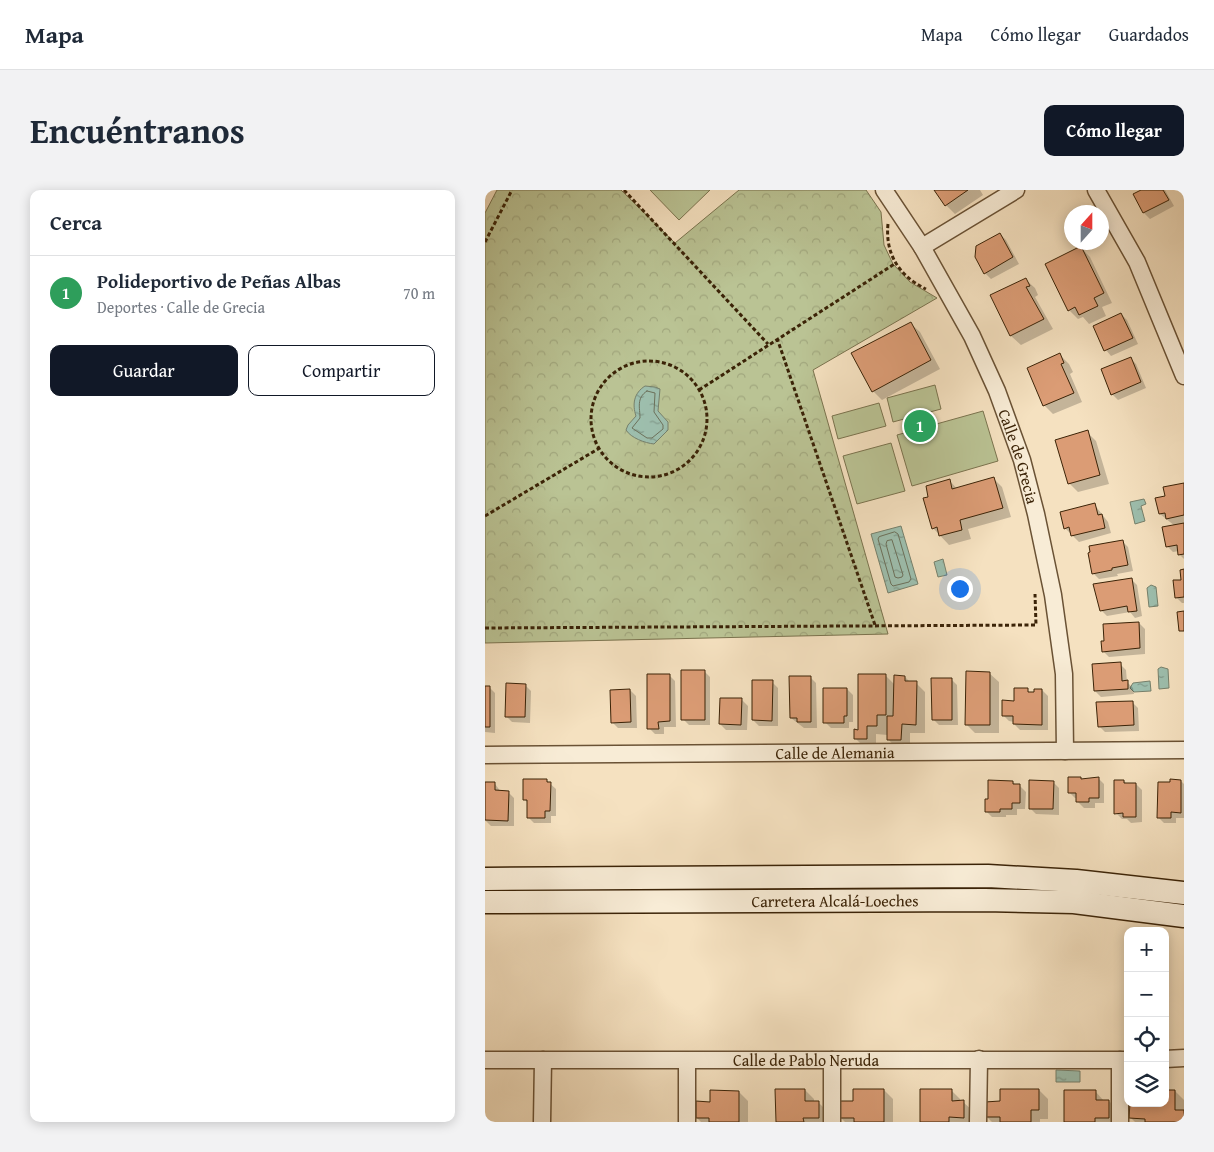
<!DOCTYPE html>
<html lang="es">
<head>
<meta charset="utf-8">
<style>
	body { margin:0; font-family:"Gentium Book Plus",serif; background:#f2f2f3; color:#1f2937 }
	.controls { position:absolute; right:15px; bottom:15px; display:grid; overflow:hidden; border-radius:10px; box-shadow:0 2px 12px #0003 }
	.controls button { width:45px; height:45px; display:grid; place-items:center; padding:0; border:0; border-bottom:1px solid #e0e1e3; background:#fff; color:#1f2937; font:25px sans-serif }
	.compass { position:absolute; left:579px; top:15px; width:45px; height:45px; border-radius:50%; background:#fff; box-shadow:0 2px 12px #0003; rotate:21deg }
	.you { position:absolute; left:474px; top:398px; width:18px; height:18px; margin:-12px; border:4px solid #fff; border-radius:50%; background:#1a73e8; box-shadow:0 0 0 8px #1a73e833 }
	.badge { display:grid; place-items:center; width:32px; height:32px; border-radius:50%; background:#111827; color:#fff; font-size:16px; font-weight:700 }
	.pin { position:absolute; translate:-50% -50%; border:2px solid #fff; box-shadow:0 1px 5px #0006 }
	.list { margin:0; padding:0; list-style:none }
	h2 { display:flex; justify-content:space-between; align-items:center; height:65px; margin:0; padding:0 20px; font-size:21px }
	h2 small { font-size:16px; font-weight:400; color:#747a83 }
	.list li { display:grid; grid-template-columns:32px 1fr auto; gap:15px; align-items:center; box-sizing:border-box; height:75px; padding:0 20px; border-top:1px solid #e0e1e3 }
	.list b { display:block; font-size:19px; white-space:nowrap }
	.list p { margin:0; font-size:16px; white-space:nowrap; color:#747a83 }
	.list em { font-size:16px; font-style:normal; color:#747a83 }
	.actions { display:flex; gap:10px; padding:15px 20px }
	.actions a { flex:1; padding:11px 0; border:1px solid #111827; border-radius:10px; text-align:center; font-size:18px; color:#111827 }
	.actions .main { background:#111827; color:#fff }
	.icon { flex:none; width:28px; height:28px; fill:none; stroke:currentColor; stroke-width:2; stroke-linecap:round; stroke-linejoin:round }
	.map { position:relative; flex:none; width:699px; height:932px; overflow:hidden; border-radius:10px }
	header { display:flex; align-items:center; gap:30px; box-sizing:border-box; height:70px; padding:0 25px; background:#fff; border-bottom:1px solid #e0e1e3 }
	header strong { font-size:24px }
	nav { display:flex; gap:28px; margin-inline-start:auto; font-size:18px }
	.intro { display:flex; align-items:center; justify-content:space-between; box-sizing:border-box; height:120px; padding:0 30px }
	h1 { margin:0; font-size:35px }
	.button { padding:12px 22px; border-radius:10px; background:#111827; color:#fff; font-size:18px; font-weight:700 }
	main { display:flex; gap:30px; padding:0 30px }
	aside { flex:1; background:#fff; border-radius:10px; box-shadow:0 2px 12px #0003 }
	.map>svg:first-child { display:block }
	.green { fill:#bac394; stroke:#7a734e }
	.park { fill:url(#park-crowns); stroke:#7a734e }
	.water { fill:url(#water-ripples); stroke:#76806b }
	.shadow { fill:#0003 }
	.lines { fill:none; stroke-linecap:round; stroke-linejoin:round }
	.shore { stroke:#6c705a; stroke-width:1 }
	.building { fill:#db9c75; stroke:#3b2307 }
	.minor-casing { stroke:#6a5235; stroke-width:19 }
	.secondary-casing { stroke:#3b2307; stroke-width:25 }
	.path { stroke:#3b2307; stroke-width:3; stroke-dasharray:4 2.5; stroke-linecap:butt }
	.minor { stroke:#f8ecd6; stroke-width:16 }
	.secondary { stroke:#f8ecd6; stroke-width:22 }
	.labels { text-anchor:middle; stroke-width:4.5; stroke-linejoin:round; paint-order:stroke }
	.street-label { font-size:16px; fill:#3b2307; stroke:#f8ecd6 }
</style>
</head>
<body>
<header>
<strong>Mapa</strong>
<nav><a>Mapa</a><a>Cómo llegar</a><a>Guardados</a></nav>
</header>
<div class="intro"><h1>Encuéntranos</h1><a class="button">Cómo llegar</a></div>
<main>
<aside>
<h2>Cerca<small></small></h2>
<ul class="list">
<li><span class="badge" style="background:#2e9e5b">1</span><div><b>Polideportivo de Peñas Albas</b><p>Deportes · Calle de Grecia</p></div><em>70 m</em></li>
</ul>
<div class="actions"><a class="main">Guardar</a><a>Compartir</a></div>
</aside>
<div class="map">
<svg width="699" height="932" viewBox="0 0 699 932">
	<defs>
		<pattern id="park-crowns" width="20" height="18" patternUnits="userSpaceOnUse" patternTransform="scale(1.25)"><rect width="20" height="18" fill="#bac394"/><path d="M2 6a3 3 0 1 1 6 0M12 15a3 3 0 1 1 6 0" fill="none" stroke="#a1a77e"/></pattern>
		<pattern id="water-ripples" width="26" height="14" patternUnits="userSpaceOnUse" patternTransform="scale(1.25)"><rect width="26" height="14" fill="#9dbead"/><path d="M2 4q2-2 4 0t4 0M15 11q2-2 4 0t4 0" fill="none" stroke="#819a8b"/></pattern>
	</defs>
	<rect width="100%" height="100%" fill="#f5e1c0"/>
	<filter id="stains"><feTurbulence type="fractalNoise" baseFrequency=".004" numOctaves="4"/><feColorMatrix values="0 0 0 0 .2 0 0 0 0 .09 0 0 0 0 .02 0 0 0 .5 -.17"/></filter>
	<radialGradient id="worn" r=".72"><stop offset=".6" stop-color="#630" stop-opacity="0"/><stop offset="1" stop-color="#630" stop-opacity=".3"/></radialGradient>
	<!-- green -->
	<path class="green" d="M 165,0 L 225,0 L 194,30 Z
		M 450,195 L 456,219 L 408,232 L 402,208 Z
		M 394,213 L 401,236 L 353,249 L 347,226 Z
		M 498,221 L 513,271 L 427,296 L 412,245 Z
		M 406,253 L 420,301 L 372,314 L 358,266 Z"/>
	<!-- park -->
	<path class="park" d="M 12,0 L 136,0 L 190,53 L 254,0 L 381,0 L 396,22 L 399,55 L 408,74 L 425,92 L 452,108 L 328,180 L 403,444 L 0,453 L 0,23 Z"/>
	<!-- water -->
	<path class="water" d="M 160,196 L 170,197 L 175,199 L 173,221 L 183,232 L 183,240 L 169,254 C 160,253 146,248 141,240 L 143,235 L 151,226 C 147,214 149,203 160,196 Z
		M 659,309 L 661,314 L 656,316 L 660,331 L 650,334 L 645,312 Z
		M 416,336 L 433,394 L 403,403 L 386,344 Z
		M 458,369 L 462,385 L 453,387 L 449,372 Z
		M 666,395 L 671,397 L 673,416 L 664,417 L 662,398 Z
		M 676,477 L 683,479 L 684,498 L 674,499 L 673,479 Z
		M 665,491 L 666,501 L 649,502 L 645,498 L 648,493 Z
		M 571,880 L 595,881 L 595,892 L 571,892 Z"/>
	<!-- shadow -->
	<path class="shadow" d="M 451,0 L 495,0 L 498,5 L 470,24 L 461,15 Z
		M 659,0 L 680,0 L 689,16 L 665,29 L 659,23 L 650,5 Z
		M 515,44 L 521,50 L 534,74 L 506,89 L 500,83 Z
		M 596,58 L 605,67 L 627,113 L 617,117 L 621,126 L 604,134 L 598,127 L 593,129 L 584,120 Z
		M 540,89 L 550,98 L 553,105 L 550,107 L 568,139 L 536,155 L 526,146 L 507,106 Z
		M 636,124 L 642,130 L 653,154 L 626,166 L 621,160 Z
		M 425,133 L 435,142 L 455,179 L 397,210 L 388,201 Z
		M 575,165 L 584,174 L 588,182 L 585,184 L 597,212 L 568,224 L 559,215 Z
		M 645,168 L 651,174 L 661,198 L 633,210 L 627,204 Z
		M 602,242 L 611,251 L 624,294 L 593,302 L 584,293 Z
		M 508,288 L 517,297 L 526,327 L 483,339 L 486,349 L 464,355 L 448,338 L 445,308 L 465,291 L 472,299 Z
		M 699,294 L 699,369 L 695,365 L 694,361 L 688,362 L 682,356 L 690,336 L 675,324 L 681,307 Z
		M 609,314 L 623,332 L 626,343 L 594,352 L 580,338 Z
		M 637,351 L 643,357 L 648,381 L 632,384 L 633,386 L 614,389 L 608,383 Z
		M 699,381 L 699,413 L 697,413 L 691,407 L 698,391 Z
		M 646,389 L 652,395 L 657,426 L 650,428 L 645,422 L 622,426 L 616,420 Z
		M 654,433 L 660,439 L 660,464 L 624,467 L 618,461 Z
		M 635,474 L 641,480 L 642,492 L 648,498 L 649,504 L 616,507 L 610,501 Z
		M 219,481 L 225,487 L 225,535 L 204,535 L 198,529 Z
		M 504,483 L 514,492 L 514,543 L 490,543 L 481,534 Z
		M 184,485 L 190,491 L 191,537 L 179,537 L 179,544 L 170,544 L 164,538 Z
		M 400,485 L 410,495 L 420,487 L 426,493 L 431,493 L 440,502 L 440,543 L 425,543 L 425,559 L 412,559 L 403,549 L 403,545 L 391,544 L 391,557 L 379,557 L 370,548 Z
		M 325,487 L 331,493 L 332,538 L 319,538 L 306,528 Z
		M 466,489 L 472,495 L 473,535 L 454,535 L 448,529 Z
		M 287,492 L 293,498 L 293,536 L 274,536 L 268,530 Z
		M 40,495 L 46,501 L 45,533 L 27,532 L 21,526 Z
		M 0,497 L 4,497 L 10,503 L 10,543 L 0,542 Z
		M 362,499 L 368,505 L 368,532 L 364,532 L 364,538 L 346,538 L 340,532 Z
		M 145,500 L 151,506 L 152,538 L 133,538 L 127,532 Z
		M 542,500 L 546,504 L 557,500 L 563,506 L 563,540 L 535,540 L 529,534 L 529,532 L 524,531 L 518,525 Z
		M 257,510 L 263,516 L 262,540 L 241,540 L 235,534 Z
		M 647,512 L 653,518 L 654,541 L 620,542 L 614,536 Z
		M 595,588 L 598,590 L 613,588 L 619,594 L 619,613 L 610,613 L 610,618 L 599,618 L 593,612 L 593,608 L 590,608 L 584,602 Z
		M 61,590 L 71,599 L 71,626 L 66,626 L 66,633 L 49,633 L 43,627 L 43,613 L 39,609 Z
		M 639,591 L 642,594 L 651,594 L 657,600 L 657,632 L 646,633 L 642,629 L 637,629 L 631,623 Z
		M 696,591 L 699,594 L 699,628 L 691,628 L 691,633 L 679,633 L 673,627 L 686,593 Z
		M 528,592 L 531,595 L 535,596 L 541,602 L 540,619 L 532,619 L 532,625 L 521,625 L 521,627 L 507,627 L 501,621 L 504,610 Z
		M 568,592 L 574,598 L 574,625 L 551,624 L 545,618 Z
		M 0,594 L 10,594 L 16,602 L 23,602 L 29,608 L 29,636 L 6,636 L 0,630 Z
		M 320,900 L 329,909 L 329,912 L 333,912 L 342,921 L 342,932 L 292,932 Z
		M 399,900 L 408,909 L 408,932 L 360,932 L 355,927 L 369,912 Z
		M 466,900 L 475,909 L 475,912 L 478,912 L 488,921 L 488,932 L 436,932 Z
		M 554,900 L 563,909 L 563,929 L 555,929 L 555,932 L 507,932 L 502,927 L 517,913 Z
		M 610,901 L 619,911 L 624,911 L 633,920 L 633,932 L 580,932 Z
		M 690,901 L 699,910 L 699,932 L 650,932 L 646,928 L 680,913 Z
		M 254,902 L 263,911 L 263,932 L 216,932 L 212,928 L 226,913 Z"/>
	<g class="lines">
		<!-- shore -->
		<path class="shore" d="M 162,201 L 170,203 L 169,222 L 178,235 L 178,239 L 167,248 L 162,248 L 147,238 L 155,228 C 155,218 151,208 162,201 Z
			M 410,342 L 413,344 L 426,389 L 424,392 L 408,396 L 406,394 L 393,349 L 394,347 Z
			M 407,350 L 418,385 L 417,387 L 413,388 L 410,387 L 401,354 L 402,351 Z"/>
	</g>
	<!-- building -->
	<path class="building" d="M 449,0 L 483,0 L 460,16 Z
		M 656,0 L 678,0 L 684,10 L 658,23 L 648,4 Z
		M 515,43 L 528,67 L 499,84 L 490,67 L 491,56 Z
		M 596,56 L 619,103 L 609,108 L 613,116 L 594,125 L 590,117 L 583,121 L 560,74 Z
		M 541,88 L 545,96 L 541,97 L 559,129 L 525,146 L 505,105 Z
		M 636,123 L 648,148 L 619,161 L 608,136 Z
		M 426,132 L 446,170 L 387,202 L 366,163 Z
		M 575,163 L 579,173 L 576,174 L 589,203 L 558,216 L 542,178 Z
		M 646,167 L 656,192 L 626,205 L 616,179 Z
		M 603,240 L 615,285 L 583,294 L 570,250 Z
		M 509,287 L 518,318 L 475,330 L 477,340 L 454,346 L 452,337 L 447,339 L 438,308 L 443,307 L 441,296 L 465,289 L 467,299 Z
		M 699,293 L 699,325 L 681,329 L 680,323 L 674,324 L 670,308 L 680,306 L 678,297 Z
		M 610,313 L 613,325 L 617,324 L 620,338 L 586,346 L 584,337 L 579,339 L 575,322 Z
		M 699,333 L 699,364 L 693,365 L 692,355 L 681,357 L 677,337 Z
		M 638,350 L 643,375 L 627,378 L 627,380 L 607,384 L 603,363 L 605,362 L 604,356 Z
		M 699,379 L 699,407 L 690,408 L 688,390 L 696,390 L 695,380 Z
		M 647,388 L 652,421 L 643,422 L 642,416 L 615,421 L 608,394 Z
		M 699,421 L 699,441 L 694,441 L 692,422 Z
		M 654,432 L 655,458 L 617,462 L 616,451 L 619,451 L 618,434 Z
		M 636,472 L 637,491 L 643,490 L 643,499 L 609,501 L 607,474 Z
		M 196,480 L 220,480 L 220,530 L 196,530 Z
		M 481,481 L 505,482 L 505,535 L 480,535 Z
		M 162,484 L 185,484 L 185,531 L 173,532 L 174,539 L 162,539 Z
		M 373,484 L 401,484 L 401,525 L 392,525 L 392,536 L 382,536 L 382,549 L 369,549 L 369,539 L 373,540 Z
		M 409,485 L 420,486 L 420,491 L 432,491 L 431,535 L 417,534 L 416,550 L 402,550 L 402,526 L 408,526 Z
		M 304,486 L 326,486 L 326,532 L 312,532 L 312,528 L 305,528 Z
		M 446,488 L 467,488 L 467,530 L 447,530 Z
		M 267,490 L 288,490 L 287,531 L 267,530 Z
		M 21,493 L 41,494 L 40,527 L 20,527 Z
		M 0,496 L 5,496 L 5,537 L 0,537 Z
		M 338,498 L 362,498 L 362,526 L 359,526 L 359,533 L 338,533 Z
		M 529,498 L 543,498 L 543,502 L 549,502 L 549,499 L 557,499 L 557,535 L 528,534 L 528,526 L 517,526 L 517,510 L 529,511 Z
		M 145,499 L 146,532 L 126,533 L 125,500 Z
		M 235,508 L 257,508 L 256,535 L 234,534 Z
		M 648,511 L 649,535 L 613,537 L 611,512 Z
		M 583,587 L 596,587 L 596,589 L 614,587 L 614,608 L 604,608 L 604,612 L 591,612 L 591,603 L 583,603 Z
		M 38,589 L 62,589 L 62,592 L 66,592 L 65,621 L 60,621 L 60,628 L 42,628 L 42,610 L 38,610 Z
		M 685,589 L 696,590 L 696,623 L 686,622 L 686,628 L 672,628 L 673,592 L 685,592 Z
		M 503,590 L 528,591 L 528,594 L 535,594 L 535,613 L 527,613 L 527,619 L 515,619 L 515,622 L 500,622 L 500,609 L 503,609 Z
		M 544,590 L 569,591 L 568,619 L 544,619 Z
		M 629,590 L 639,590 L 639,593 L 651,593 L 651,627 L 638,627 L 638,623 L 629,624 Z
		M 0,592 L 10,592 L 10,600 L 24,601 L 23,631 L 0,630 Z
		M 290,899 L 320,899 L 320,911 L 334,911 L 334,928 L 318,928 L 319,932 L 291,932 Z
		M 368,899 L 399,899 L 399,932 L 369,932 L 369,928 L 354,928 L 354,911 L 368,911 Z
		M 435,899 L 467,899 L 467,911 L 479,910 L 479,928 L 464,927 L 464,932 L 435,932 Z
		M 515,899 L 554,899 L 554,920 L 546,920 L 546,932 L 515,932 L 515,927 L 500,927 L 500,912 L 515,911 Z
		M 225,900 L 254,901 L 254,932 L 224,932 L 224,928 L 211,928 L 211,911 L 225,912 Z
		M 579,900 L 611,900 L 611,910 L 624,910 L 624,928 L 610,928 L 610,932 L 579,932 Z
		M 680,900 L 690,900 L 690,920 L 699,920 L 699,932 L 660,932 L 660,929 L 644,928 L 645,913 L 680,913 Z"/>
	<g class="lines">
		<defs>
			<g id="minor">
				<path id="s1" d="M 399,0 L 437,57 L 487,146 L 512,201 L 537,270 L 551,324 L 568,405 L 579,484 L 580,561"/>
				<path d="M 611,0 L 652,72 L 699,186"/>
				<path d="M 437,57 L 531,0"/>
				<path id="s2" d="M 0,565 L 699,560"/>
				<path d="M 680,869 L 699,868"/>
				<path id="s3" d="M 0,870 L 643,870"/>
				<path d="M 347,870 L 347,932"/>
				<path d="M 57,932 L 58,870"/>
				<path d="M 202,932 L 202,871"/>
				<path d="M 493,932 L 494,869"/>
				<path d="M 635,932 L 635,870"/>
			</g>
			<g id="secondary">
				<path d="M 0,689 L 503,686 L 591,691 L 699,703"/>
				<path id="s4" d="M 0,712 L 500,710 L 589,712 L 699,726"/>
			</g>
		</defs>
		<!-- minor casing -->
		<use href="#minor" class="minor-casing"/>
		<!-- secondary casing -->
		<use href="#secondary" class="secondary-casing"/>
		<!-- path -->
		<path class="path" d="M 139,0 L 283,154
			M 403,34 C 400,64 414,86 441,99
			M 0,52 L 27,0
			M 292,148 L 390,435
			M106 229a58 58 0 1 1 116 0a58 58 0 1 1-116 0Z
			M 214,200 L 411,73
			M 0,326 L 113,259
			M 0,438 L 551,435 L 550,404"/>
		<!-- minor -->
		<use href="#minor" class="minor"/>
		<!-- secondary -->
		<use href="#secondary" class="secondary"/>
	</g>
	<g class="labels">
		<!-- street labels -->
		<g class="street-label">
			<text dy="6" stroke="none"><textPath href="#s1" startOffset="300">Calle de Grecia</textPath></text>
			<text dy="6" stroke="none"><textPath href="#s2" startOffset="350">Calle de Alemania</textPath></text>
			<text dy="6" stroke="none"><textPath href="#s4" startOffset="350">Carretera Alcalá-Loeches</textPath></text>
			<text dy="6" stroke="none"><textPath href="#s3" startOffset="321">Calle de Pablo Neruda</textPath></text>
		</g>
	</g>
	<rect width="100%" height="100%" filter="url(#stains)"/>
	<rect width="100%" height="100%" fill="url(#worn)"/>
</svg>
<div class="controls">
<button>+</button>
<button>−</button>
<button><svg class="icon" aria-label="locate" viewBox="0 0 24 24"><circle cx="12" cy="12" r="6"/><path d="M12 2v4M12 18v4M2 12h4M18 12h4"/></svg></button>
<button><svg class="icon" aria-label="layers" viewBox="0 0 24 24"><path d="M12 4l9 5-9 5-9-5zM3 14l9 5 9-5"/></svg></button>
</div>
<svg class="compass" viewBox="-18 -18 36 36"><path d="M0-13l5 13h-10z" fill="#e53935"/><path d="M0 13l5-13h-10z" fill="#747a83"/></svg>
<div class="you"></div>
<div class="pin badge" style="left:435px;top:236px;background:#2e9e5b">1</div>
</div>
</main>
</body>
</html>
